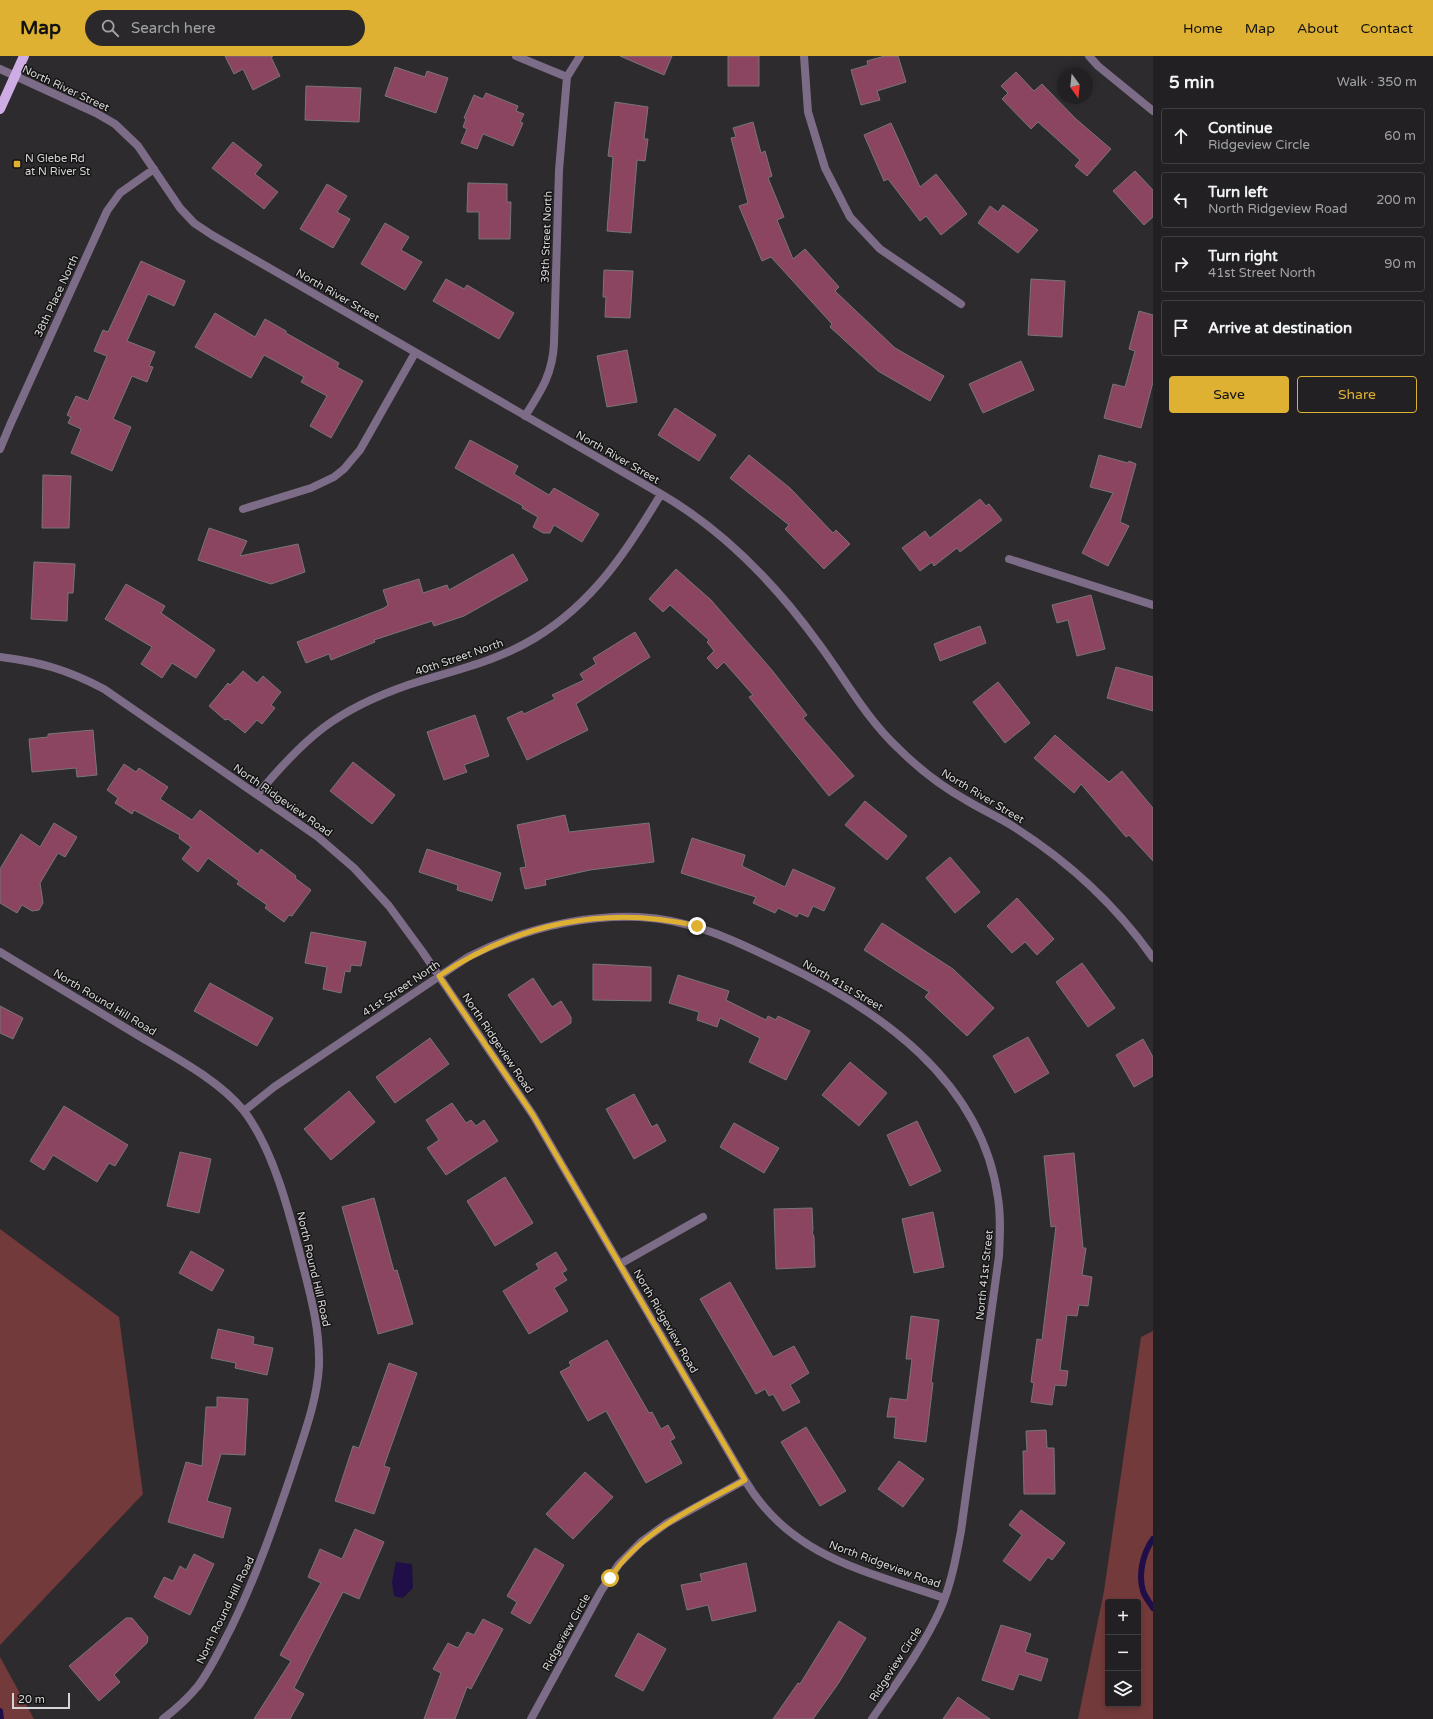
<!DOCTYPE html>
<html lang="en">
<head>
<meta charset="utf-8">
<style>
	body { margin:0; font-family:"Varela Round",sans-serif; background:#2a282a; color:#f1f3f6 }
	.controls { position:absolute; right:12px; bottom:12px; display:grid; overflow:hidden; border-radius:4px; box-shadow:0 2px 6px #0003 }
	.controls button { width:36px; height:36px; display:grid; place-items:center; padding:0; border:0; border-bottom:1px solid #3f3e40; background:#222022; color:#f1f3f6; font:20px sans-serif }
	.compass { position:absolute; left:1057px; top:12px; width:36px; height:36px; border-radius:50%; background:#222022; box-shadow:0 2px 6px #0003; rotate:165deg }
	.scale { position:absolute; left:12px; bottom:10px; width:58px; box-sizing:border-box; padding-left:4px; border:2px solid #d6d5d6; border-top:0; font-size:11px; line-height:14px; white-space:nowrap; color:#d6d5d6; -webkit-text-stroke:3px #151414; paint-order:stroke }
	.stop { position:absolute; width:12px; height:12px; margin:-9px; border:3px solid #deb133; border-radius:50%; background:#fff }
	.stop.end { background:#deb133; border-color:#fff; box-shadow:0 1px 4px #0008 }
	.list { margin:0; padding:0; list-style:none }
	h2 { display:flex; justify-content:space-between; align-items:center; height:52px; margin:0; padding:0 16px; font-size:17px }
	h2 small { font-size:13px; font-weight:400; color:#a2a3a5 }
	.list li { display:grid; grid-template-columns:26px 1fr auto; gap:12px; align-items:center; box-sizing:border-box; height:56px; margin:0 8px 8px; padding:0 8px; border:1px solid #3f3e40; border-radius:4px }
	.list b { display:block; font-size:15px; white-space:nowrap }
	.list p { margin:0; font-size:13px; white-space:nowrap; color:#a2a3a5 }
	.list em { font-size:13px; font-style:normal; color:#a2a3a5 }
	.actions { display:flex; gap:8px; padding:12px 16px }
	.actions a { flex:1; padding:9px 0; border:1px solid #deb133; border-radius:4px; text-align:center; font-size:14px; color:#deb133 }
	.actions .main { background:#deb133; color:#111 }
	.icon { flex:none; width:22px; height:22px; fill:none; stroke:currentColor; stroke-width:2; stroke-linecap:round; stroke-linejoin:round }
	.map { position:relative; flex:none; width:1153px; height:1663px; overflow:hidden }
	header { display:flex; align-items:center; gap:24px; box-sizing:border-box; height:56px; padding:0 20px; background:#deb133; color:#111 }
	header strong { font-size:19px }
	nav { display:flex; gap:22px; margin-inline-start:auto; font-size:14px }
	.search { width:280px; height:36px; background:#2a282a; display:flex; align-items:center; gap:10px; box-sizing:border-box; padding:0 14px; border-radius:22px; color:#a2a3a5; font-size:15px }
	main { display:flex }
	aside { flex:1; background:#222022 }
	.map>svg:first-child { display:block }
	.green { fill:#723a3b; fill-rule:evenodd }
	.water { fill:#1f0e48 }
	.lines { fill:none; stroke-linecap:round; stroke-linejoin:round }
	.stream { stroke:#1f0e48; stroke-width:6 }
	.building { fill:#8b4560; stroke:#797576 }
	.service { stroke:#7d6c87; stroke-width:8 }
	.minor { stroke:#7d6c87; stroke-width:8 }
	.primary { stroke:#ceace4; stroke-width:10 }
	.route { stroke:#deb133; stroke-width:5 }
	.poi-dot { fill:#deb133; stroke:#151414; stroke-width:1.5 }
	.labels { text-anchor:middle; stroke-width:3; stroke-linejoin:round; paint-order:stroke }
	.street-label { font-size:11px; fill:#d6d5d6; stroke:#151414 }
	.poi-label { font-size:11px; fill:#d6d5d6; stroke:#151414; text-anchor:start }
</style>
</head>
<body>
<header>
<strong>Map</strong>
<div class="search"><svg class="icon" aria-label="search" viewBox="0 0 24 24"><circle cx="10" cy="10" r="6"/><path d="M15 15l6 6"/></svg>Search here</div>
<nav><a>Home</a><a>Map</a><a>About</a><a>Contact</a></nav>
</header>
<main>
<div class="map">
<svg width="1153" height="1663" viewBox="0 0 1153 1663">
	<rect width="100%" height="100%" fill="#2d2b2d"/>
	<!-- green -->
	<path class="green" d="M 0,1173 L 119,1261 L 143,1438 L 0,1589 Z
		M 1153,1275 L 1153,1663 L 1078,1663 L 1104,1535 L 1141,1281 ZM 1108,1546 L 1138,1546 L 1138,1648 L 1108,1648 Z
		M 0,1601 L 34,1663 L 0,1663 Z"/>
	<!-- water -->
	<path class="water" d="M 396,1506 L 412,1508 L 413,1532 L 403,1542 L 394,1540 L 392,1526 Z"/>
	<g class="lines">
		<!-- stream -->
		<path class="stream" d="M 1153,1483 C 1143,1497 1138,1518 1143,1535 C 1145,1541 1150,1547 1153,1552
			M 0,1655 L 1,1663"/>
	</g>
	<!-- building -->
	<path class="building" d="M 225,0 L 273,0 L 271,1 L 280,20 L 253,34 L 243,13 L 234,18 Z
		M 620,0 L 672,0 L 664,19 Z
		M 728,0 L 759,0 L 759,30 L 728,30 Z
		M 885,0 L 898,0 L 906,26 L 877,35 L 880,44 L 861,49 L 851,14 L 868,9 L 867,5 Z
		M 395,11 L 425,21 L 427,15 L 448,22 L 436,57 L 385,40 Z
		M 1016,16 L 1034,35 L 1042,28 L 1076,63 L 1111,93 L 1087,120 L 1075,110 L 1080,104 L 1038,66 L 1031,73 L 1002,43 L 1008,37 L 1001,30 Z
		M 306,30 L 361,32 L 359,66 L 305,64 Z
		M 486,37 L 518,50 L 516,55 L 524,58 L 520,66 L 523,67 L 513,90 L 483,78 L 477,93 L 461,87 L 467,73 L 463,71 L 466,63 L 464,62 L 474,39 L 483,43 Z
		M 615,46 L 648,51 L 644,83 L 648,83 L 645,105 L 637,104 L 631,177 L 607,175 L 613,101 L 608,100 Z
		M 753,66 L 761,97 L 765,95 L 772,120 L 768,122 L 784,161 L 777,164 L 793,203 L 805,193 L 839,231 L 835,235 L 895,292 L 944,320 L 930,345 L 878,315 L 830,271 L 832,268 L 771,201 L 762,205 L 739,150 L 748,147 L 731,82 L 736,81 L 733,72 Z
		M 891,67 L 920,131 L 936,118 L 967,158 L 941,179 L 926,160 L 920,165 L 888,123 L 884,125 L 864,79 Z
		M 233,86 L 262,109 L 255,118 L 278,136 L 264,153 L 212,112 Z
		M 1135,115 L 1153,134 L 1153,161 L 1144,169 L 1113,135 Z
		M 468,127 L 507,128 L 507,146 L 511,146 L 510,183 L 479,183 L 479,156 L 467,156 Z
		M 327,128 L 347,140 L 337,156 L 350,163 L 333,192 L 300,173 Z
		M 1003,149 L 1038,174 L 1018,197 L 978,167 L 990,150 L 998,156 Z
		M 385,167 L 409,181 L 401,194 L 422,206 L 405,234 L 361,208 Z
		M 141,205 L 185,225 L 174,250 L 148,238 L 127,285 L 155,296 L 149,310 L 153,311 L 147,326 L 132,320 L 113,363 L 131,371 L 112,415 L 71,397 L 81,373 L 68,367 L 71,361 L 67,359 L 76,340 L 88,345 L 107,300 L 94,295 L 103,274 L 108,276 Z
		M 604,214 L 633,215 L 630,262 L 605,261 L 606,241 L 603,241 Z
		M 446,223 L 464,233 L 467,229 L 514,257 L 499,283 L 433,245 Z
		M 1031,223 L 1065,225 L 1062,281 L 1028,279 Z
		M 1139,255 L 1153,259 L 1153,326 L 1141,372 L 1104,362 L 1113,328 L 1125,331 L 1135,295 L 1129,293 Z
		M 215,257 L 255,281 L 265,263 L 286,275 L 286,277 L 339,307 L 337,311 L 363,325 L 331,382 L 310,370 L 327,340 L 301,326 L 304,321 L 264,299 L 251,322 L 195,291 Z
		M 627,294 L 637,346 L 607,351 L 597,300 Z
		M 1021,305 L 1034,334 L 983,357 L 969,328 Z
		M 675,352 L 716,379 L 699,405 L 658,379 Z
		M 470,384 L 518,410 L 514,418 L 549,439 L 554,432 L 599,458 L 582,486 L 554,469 L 550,477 L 543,477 L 533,471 L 538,461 L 522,452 L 523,450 L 455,412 Z
		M 749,399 L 790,432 L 833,477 L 836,474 L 850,488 L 824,513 L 785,473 L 789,469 L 730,422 Z
		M 1099,399 L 1128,407 L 1129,405 L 1136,408 L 1120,466 L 1129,470 L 1108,510 L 1082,497 L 1113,437 L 1090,431 Z
		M 43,419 L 71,420 L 69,472 L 42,472 Z
		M 980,443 L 986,450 L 989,448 L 1002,464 L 960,496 L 957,492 L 934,510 L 932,506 L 920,515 L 902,492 L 925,475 L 930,482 Z
		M 209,472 L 247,485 L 240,500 L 298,488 L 305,516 L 271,528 L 198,504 Z
		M 513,498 L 528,524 L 464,560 L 434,570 L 432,565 L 374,584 L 375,586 L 331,604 L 329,598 L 306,607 L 297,586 L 384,552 L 388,549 L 383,534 L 419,523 L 423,537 L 447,529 L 449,534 Z
		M 34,506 L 75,508 L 73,537 L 68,537 L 67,565 L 31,563 Z
		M 676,513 L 711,544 L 771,613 L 807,659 L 803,662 L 854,720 L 829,740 L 749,641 L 753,639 L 724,606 L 717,613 L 707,602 L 714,595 L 707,586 L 709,584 L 670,549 L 663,556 L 649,543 Z
		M 126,528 L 165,550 L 161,557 L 215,594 L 196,622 L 172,607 L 162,622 L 141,608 L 152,591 L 105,563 Z
		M 1091,539 L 1105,593 L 1077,600 L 1068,564 L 1057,567 L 1052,549 Z
		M 980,570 L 986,587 L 940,605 L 934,588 Z
		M 635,576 L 650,601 L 576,648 L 588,674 L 527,704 L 507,662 L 522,655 L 524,658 L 555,643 L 552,639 L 584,624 L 580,618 L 596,608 L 593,602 Z
		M 1116,611 L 1153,621 L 1153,655 L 1107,642 Z
		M 243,615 L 257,627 L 263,620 L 281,636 L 271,649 L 275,652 L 262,668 L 257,664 L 245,677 L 228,663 L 225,664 L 209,650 L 228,627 L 230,629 Z
		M 998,626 L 1030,667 L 1005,687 L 973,646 Z
		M 475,659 L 489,700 L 464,709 L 467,716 L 444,724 L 427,676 Z
		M 93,674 L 97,719 L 77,721 L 76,712 L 32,716 L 29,683 L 48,681 L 48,678 Z
		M 1055,679 L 1109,726 L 1122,715 L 1153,752 L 1153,805 L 1129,779 L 1126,781 L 1081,728 L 1074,737 L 1034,702 Z
		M 353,706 L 395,739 L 372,768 L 330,735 Z
		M 124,708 L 136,716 L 139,712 L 168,731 L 160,743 L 192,764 L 200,754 L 258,798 L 261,793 L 296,820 L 295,822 L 311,834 L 292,860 L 289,859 L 284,866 L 265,852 L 267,849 L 237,828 L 239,825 L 208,802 L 198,816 L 182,803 L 191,791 L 179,782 L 180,779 L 134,754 L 132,758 L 115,747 L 118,742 L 107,734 Z
		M 865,745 L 907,780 L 887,804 L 845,769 Z
		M 565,759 L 569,776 L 649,767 L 654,806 L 590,814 L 545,824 L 546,829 L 525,833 L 520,812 L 526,811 L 517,769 Z
		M 54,767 L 77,781 L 65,801 L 58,797 L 40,827 L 43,847 L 39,854 L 32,855 L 22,849 L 17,857 L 0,847 L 0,813 L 21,778 L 40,791 Z
		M 692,782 L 745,799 L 742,810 L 785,831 L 793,813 L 835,832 L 824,855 L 813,850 L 808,861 L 799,857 L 797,861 L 778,852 L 775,857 L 753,847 L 756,841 L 681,817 Z
		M 427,793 L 501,817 L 492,845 L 457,834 L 458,829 L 419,816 Z
		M 950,801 L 980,836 L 955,857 L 926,822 Z
		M 1017,842 L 1054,883 L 1037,899 L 1025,886 L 1012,897 L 987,870 Z
		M 882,867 L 953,913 L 994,952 L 967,980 L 925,941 L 929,936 L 864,894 Z
		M 311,876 L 366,886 L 361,910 L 351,909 L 350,916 L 345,915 L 341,937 L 323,933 L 327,911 L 305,907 Z
		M 1082,907 L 1115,952 L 1088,971 L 1056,926 Z
		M 593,908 L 651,911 L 651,945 L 593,944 Z
		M 678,919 L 729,935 L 726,944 L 766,964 L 768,960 L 776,964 L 778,960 L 810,975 L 786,1024 L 749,1006 L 760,982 L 720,962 L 717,971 L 697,964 L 699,956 L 669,947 Z
		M 533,922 L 552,951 L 561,945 L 571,961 L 571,967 L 541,987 L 508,939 Z
		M 210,927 L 273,962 L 257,990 L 194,955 Z
		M 0,950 L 23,962 L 13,983 L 0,977 Z
		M 1028,981 L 1049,1017 L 1015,1037 L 993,1000 Z
		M 430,982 L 449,1008 L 395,1047 L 376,1021 Z
		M 1143,983 L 1153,1001 L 1153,1020 L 1134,1031 L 1116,999 Z
		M 850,1006 L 887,1037 L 859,1070 L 822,1039 Z
		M 349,1035 L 375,1066 L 331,1104 L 304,1073 Z
		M 634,1038 L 652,1071 L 657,1068 L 666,1085 L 634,1103 L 606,1053 Z
		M 452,1047 L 466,1067 L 471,1064 L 476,1070 L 484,1064 L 498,1085 L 446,1119 L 427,1092 L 439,1084 L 426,1064 Z
		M 64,1050 L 128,1089 L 115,1110 L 109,1107 L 97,1126 L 53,1099 L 44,1114 L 30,1105 Z
		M 917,1065 L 941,1115 L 910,1130 L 887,1079 Z
		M 734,1067 L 779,1092 L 764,1117 L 720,1091 Z
		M 180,1096 L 211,1103 L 199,1157 L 167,1150 Z
		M 1074,1097 L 1083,1192 L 1086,1192 L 1082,1219 L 1092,1221 L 1088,1250 L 1079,1249 L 1077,1260 L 1067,1259 L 1060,1314 L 1068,1315 L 1066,1330 L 1055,1329 L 1052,1349 L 1031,1346 L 1034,1327 L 1031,1326 L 1037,1283 L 1042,1284 L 1056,1170 L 1051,1171 L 1044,1100 Z
		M 505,1121 L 533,1167 L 495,1190 L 467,1145 Z
		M 374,1142 L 394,1215 L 397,1214 L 413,1268 L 378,1278 L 342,1151 Z
		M 812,1152 L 813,1175 L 812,1176 L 814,1181 L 815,1211 L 776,1213 L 774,1153 Z
		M 933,1156 L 944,1211 L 914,1217 L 902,1163 Z
		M 191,1195 L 224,1214 L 212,1235 L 179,1217 Z
		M 556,1196 L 567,1214 L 562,1217 L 567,1224 L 554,1232 L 568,1255 L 529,1278 L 503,1235 L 539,1213 L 536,1208 Z
		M 730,1226 L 773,1301 L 794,1290 L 809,1317 L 790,1329 L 800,1346 L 783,1355 L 773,1338 L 769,1340 L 765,1333 L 756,1338 L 700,1243 Z
		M 911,1260 L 939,1264 L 931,1326 L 933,1327 L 926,1386 L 894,1382 L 896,1361 L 887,1361 L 890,1342 L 907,1344 L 912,1303 L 906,1303 Z
		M 218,1273 L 254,1281 L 253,1288 L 273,1292 L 267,1319 L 235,1312 L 236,1307 L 211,1302 Z
		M 607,1284 L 649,1357 L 652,1356 L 661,1373 L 668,1369 L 675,1382 L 670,1385 L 682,1407 L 646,1427 L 606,1355 L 588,1365 L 560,1316 L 571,1310 L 569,1306 Z
		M 389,1307 L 417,1317 L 384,1410 L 390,1412 L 374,1458 L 335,1445 L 353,1390 L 359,1392 Z
		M 217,1341 L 248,1343 L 245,1399 L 221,1398 L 207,1445 L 231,1452 L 223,1482 L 168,1466 L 186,1406 L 202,1410 L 206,1351 L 217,1351 Z
		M 806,1371 L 846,1435 L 820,1450 L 781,1386 Z
		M 1046,1374 L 1047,1392 L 1054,1392 L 1055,1438 L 1024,1438 L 1023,1395 L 1027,1395 L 1026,1375 Z
		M 899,1405 L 924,1423 L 903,1451 L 878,1433 Z
		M 585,1416 L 613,1441 L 573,1483 L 546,1458 Z
		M 1021,1454 L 1065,1487 L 1052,1504 L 1048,1501 L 1030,1525 L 1003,1505 L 1022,1479 L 1009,1469 Z
		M 355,1473 L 384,1486 L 359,1543 L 343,1536 L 294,1632 L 304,1638 L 290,1663 L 254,1663 L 291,1605 L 280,1599 L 321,1527 L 308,1521 L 320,1493 L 342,1503 Z
		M 535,1492 L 564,1509 L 530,1568 L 511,1557 L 517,1546 L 507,1540 Z
		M 194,1498 L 214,1508 L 190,1559 L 154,1541 L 164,1521 L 173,1525 L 180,1510 L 186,1514 Z
		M 746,1507 L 756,1555 L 712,1565 L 708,1549 L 687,1554 L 681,1529 L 702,1525 L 700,1518 Z
		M 126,1562 L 132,1562 L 148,1581 L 147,1587 L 114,1619 L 120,1626 L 99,1645 L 69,1610 Z
		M 483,1563 L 503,1573 L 471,1633 L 467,1631 L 455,1663 L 424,1663 L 441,1617 L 433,1613 L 448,1587 L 458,1592 L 467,1576 L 474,1579 Z
		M 839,1565 L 866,1582 L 838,1628 L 813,1663 L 773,1663 L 798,1627 L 800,1628 Z
		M 1001,1569 L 1031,1578 L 1025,1596 L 1048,1603 L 1041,1625 L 1019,1618 L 1013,1634 L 982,1624 Z
		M 638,1577 L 666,1593 L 643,1635 L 615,1620 Z
		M 958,1641 L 968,1648 L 990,1663 L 943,1663 Z"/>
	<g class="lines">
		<!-- service -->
		<path class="service" d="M 1009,503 L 1153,549"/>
		<!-- minor -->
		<path class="minor" d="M 516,0 L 567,21
			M 804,0 L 808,56 L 825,112 L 850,161 L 880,193 L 961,248
			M 1089,0 L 1098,10 L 1153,55
			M 0,13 L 96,57 L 115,68 L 138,90 L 180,152 L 194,167 L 212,179 L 661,438 C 723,474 777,530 819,588 C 845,623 866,662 898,692 C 918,712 941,730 966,744 C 982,754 999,761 1014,771 C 1069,806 1116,849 1153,902
			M 525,360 C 541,335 553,317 554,287 L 559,114 L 567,21 L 580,0
			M 0,393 L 10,369 L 107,155 L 120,137 L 154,113
			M 243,453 L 311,432 L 334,421 L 344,413 L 360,394 L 415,297
			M 0,601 C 41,606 68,614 104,633 L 318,781 L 354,812 L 389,850 L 422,895 L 533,1059 L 745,1424 C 790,1501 866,1515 944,1542
			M 257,739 C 305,681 336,654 408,629 C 451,615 496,606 535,582 C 593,547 627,495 661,438
			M 0,896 C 46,924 93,952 139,980 C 173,1000 219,1024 244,1055 C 273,1093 289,1155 301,1202 C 310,1237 320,1272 319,1310 C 317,1346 303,1381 292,1416 C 274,1469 256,1521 231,1572 C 221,1591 211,1613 198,1630 C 188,1642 176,1653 163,1663
			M 244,1055 L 274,1031 L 468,901 C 521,874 579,859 639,861 C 690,863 734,884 779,906 C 878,953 982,1024 998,1142 C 1001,1161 1000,1180 999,1200 L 961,1475 C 956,1502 951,1529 940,1554 C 922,1593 896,1628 872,1663
			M 620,1208 L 703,1161
			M 531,1663 L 601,1535 L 619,1508 L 641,1486 L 667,1467 L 745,1424"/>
		<!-- primary -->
		<path class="primary" d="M 0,53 L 24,0"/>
	</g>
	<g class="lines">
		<!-- route -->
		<path class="route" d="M 610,1522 C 642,1474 696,1451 745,1424 L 533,1059 L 439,920 C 517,868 605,848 697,870"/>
	</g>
	<!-- markers -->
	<rect class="poi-dot" x="13" y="104" width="8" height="8" rx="2"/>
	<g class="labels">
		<!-- street labels -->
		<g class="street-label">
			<text transform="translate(66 32) rotate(25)" y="4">North River Street</text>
			<text transform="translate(546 181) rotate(-88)" y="4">39th Street North</text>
			<text transform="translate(338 239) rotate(30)" y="4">North River Street</text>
			<text transform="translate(56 240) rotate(-65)" y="4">38th Place North</text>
			<text transform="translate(618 401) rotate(30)" y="4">North River Street</text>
			<text transform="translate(459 601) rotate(-19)" y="4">40th Street North</text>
			<text transform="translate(983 740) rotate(31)" y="4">North River Street</text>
			<text transform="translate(283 744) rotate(35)" y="4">North Ridgeview Road</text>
			<text transform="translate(843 929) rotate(30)" y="4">North 41st Street</text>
			<text transform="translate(401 932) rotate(-34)" y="4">41st Street North</text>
			<text transform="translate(105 946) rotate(31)" y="4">North Round Hill Road</text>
			<text transform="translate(498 987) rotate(56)" y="4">North Ridgeview Road</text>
			<text transform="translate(314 1213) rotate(77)" y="4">North Round Hill Road</text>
			<text transform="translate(984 1219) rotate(-84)" y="4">North 41st Street</text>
			<text transform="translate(666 1265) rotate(60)" y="4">North Ridgeview Road</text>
			<text transform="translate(885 1508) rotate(20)" y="4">North Ridgeview Road</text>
			<text transform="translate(225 1554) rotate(-64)" y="4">North Round Hill Road</text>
			<text transform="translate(566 1576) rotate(-61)" y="4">Ridgeview Circle</text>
			<text transform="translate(895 1608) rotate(-57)" y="4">Ridgeview Circle</text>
		</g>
		<!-- poi labels -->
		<g class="poi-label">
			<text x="25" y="106">N Glebe Rd<tspan x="25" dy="13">at N River St</tspan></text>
		</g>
	</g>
</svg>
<div class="controls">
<button>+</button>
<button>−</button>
<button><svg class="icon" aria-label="layers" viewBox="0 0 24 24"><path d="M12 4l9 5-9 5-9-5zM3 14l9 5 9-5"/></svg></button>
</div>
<svg class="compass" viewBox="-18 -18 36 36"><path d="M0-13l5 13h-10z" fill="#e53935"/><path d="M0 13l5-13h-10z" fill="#a2a3a5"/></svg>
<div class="scale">20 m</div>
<div class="stop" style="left:610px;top:1522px"></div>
<div class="stop end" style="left:697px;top:870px"></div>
</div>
<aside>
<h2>5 min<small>Walk · 350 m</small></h2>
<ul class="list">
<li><svg class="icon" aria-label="ahead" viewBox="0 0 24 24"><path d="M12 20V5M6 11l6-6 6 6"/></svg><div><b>Continue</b><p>Ridgeview Circle</p></div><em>60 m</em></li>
<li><svg class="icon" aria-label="left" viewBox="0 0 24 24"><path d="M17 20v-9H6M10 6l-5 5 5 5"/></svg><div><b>Turn left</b><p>North Ridgeview Road</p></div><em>200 m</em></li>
<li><svg class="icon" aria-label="right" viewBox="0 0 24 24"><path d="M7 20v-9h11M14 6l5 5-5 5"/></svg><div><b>Turn right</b><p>41st Street North</p></div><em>90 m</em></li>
<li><svg class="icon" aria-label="arrive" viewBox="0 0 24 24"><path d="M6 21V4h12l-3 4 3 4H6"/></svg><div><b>Arrive at destination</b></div></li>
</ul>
<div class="actions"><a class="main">Save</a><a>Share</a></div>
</aside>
</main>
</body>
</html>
